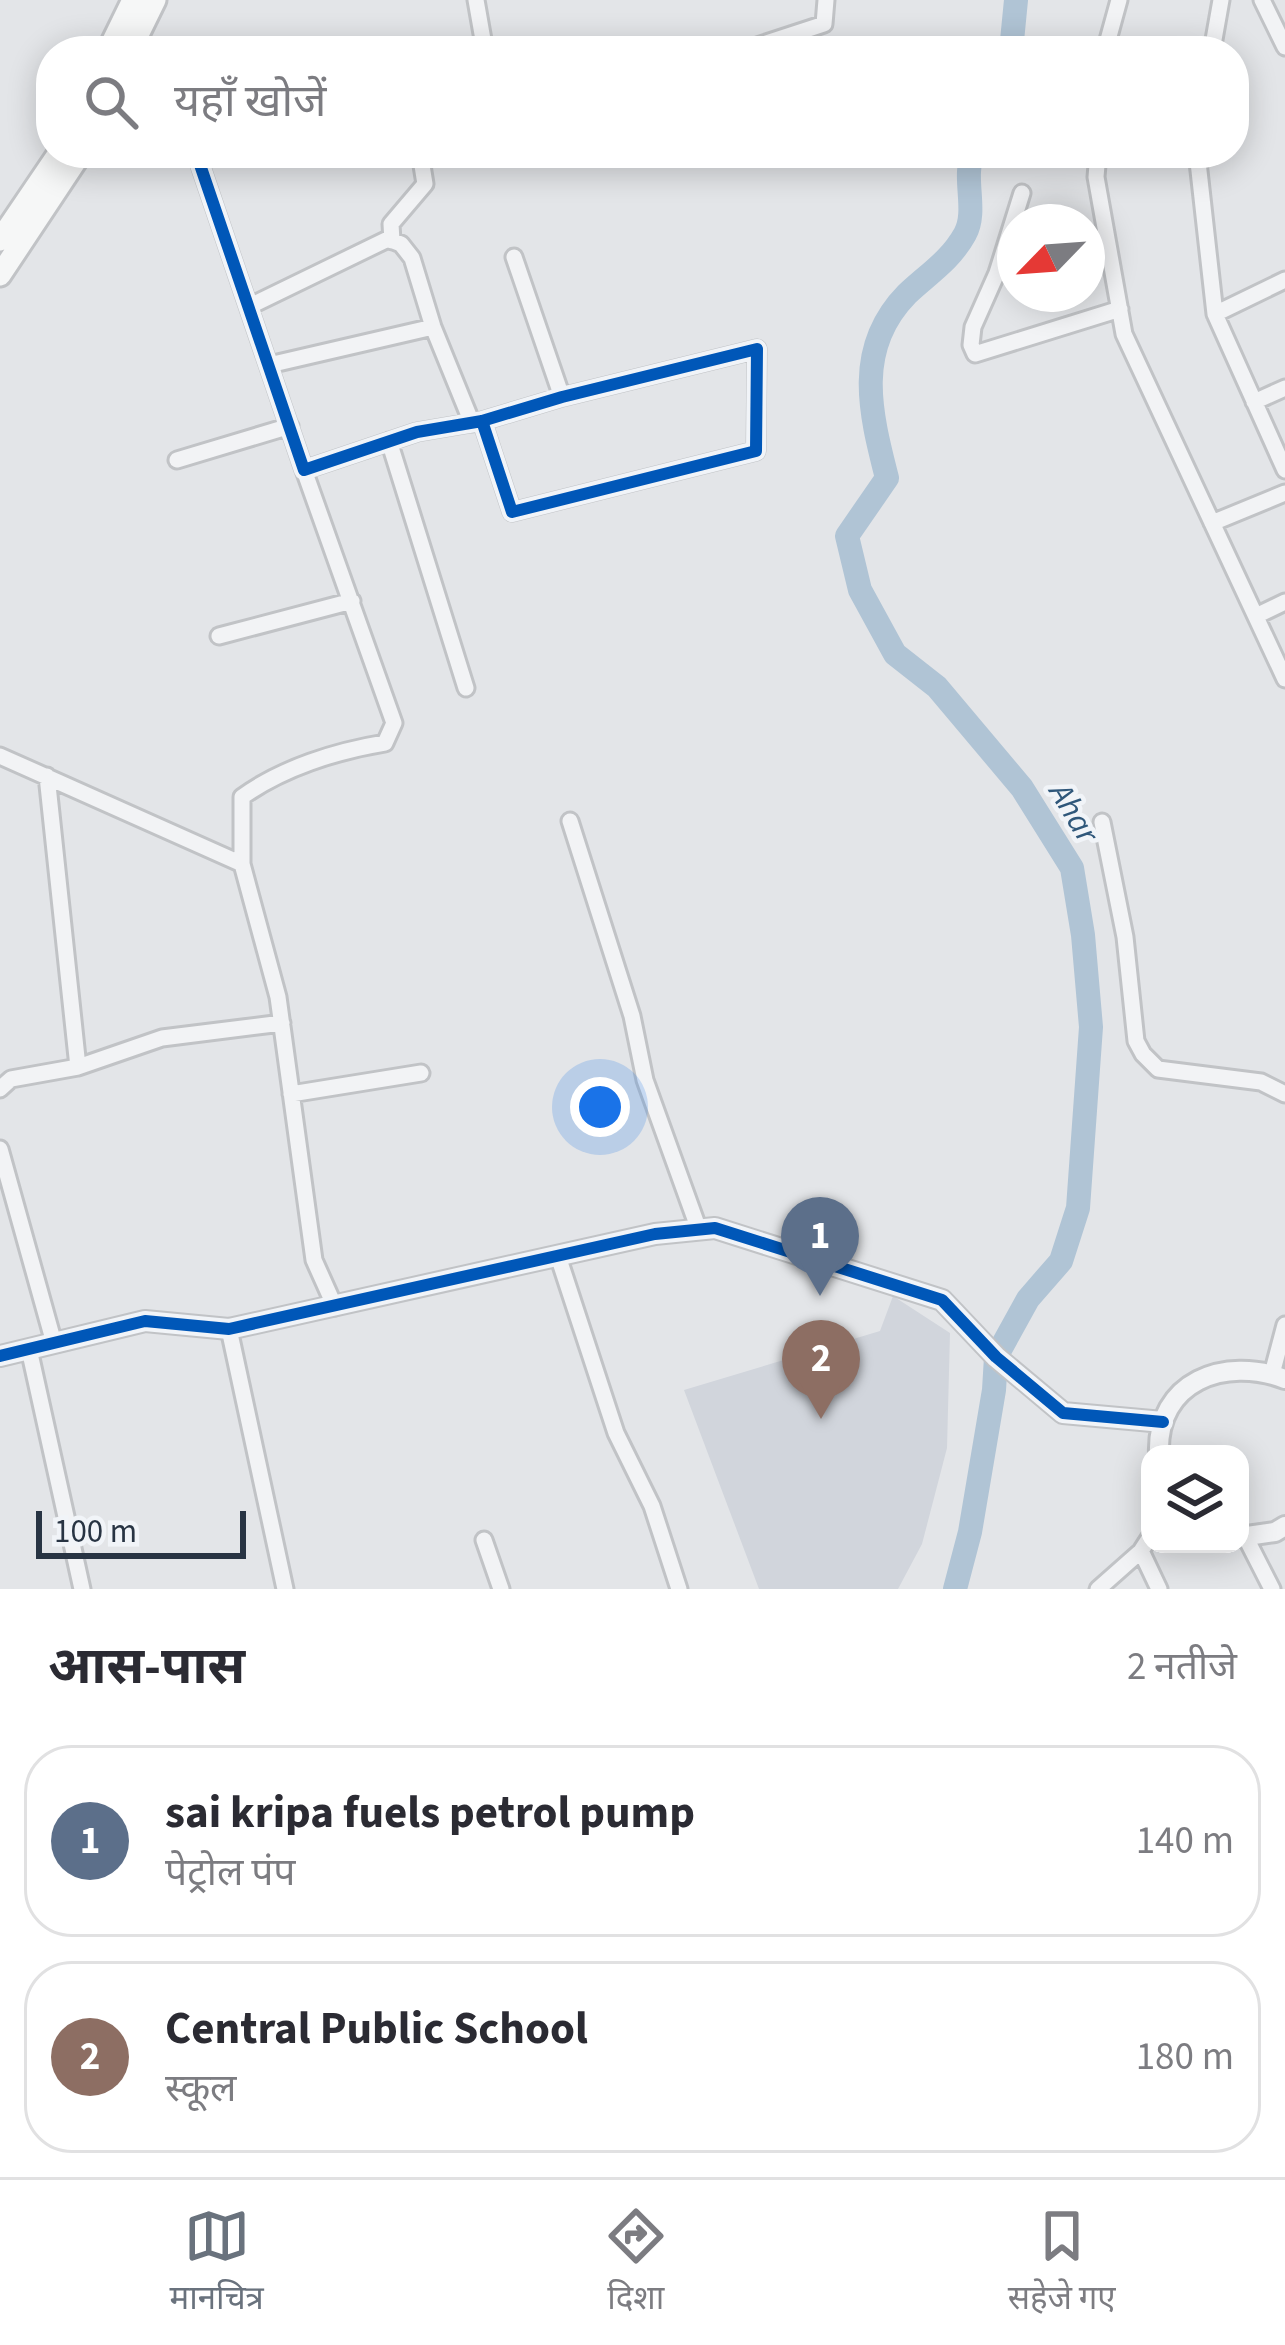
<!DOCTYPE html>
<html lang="hi">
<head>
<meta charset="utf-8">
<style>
	body { margin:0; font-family:"Source Sans 3","Noto Sans Devanagari",sans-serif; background:#f7f7f7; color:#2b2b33 }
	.controls { position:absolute; right:36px; bottom:36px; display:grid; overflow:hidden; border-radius:24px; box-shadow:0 6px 30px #0003 }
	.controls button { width:108px; height:108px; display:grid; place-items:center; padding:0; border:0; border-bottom:3px solid #e1e1e2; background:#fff; color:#2b2b33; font:60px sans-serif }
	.compass { position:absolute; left:997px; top:204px; width:108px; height:108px; border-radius:50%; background:#fff; box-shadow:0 6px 30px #0003; rotate:245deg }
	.scale { position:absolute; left:36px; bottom:30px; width:210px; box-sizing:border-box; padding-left:12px; border:6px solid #283443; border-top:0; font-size:33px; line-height:42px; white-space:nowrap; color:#283443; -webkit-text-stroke:9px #f1f4f8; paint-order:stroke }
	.you { position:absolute; left:600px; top:1107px; width:42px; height:42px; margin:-30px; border:9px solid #fff; border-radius:50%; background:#1a73e8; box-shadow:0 0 0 18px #1a73e833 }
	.badge { display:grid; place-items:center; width:78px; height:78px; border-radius:50%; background:#69727d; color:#fff; font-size:39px; font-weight:700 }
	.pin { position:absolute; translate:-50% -99px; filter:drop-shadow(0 3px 6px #0008) }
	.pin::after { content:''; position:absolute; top:63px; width:42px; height:36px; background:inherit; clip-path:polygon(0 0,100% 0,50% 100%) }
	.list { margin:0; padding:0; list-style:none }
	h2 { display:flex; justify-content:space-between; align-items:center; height:156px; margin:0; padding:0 48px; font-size:51px }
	h2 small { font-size:39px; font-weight:400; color:#7c7c81 }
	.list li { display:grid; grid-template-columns:78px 1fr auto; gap:36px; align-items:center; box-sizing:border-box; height:192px; margin:0 24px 24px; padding:0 24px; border:3px solid #e1e1e2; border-radius:48px }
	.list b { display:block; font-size:45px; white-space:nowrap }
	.list p { margin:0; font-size:39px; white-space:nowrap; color:#7c7c81 }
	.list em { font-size:39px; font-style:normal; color:#7c7c81 }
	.icon { flex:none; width:66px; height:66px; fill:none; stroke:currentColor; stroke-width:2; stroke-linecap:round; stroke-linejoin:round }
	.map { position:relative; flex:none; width:1285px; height:1589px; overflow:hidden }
	.search { position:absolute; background:#fff; box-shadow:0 6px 30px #0003; left:36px; right:36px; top:36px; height:132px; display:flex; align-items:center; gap:30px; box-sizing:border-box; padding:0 42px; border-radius:48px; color:#7c7c81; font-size:45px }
	.sheet { height:588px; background:#fff }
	nav { display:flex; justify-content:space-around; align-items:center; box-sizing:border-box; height:168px; border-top:3px solid #e1e1e2; background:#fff; font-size:33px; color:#7c7c81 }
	nav a { display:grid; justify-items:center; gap:6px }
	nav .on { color:#69727d }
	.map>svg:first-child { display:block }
	.built { fill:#d1d5dc }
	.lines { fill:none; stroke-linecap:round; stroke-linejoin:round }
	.river { stroke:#b0c4d5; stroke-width:24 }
	.minor-casing { stroke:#c1c3c6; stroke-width:21 }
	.tertiary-casing { stroke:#c1c3c6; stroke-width:24 }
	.secondary-casing { stroke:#c1c3c6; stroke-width:27 }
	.minor { stroke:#f2f3f5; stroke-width:15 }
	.tertiary { stroke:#f2f3f5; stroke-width:18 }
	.secondary { stroke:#f6f7f7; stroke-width:21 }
	.cycleway-casing { stroke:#f1f4f8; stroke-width:20 }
	.cycleway { stroke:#0057b8; stroke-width:12 }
	.labels { text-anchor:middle; stroke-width:9; stroke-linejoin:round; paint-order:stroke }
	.water-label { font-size:33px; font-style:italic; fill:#2f577a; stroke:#f1f4f8 }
</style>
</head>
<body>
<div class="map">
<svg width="1285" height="1589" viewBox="0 0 1285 1589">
	<rect width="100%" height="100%" fill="#e3e5e8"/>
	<!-- built -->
	<path class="built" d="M 893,1296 L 950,1333 L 947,1448 L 922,1544 L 898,1589 L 759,1589 L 684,1390 L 880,1331 Z"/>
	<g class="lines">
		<!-- river -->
		<path class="river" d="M 1011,51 L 1016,0
			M 955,1589 L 970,1532 L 994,1390 L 996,1357 L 1028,1299 L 1061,1261 L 1078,1208 L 1091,1027 L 1083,935 L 1072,868 L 1022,788 L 937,687 L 895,654 L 860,590 L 847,536 L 887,478 C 870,412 854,348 907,294 C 928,274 950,261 965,234 C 978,210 962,178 973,153"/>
		<defs>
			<path id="minor" d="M 476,0 L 485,51
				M 1262,0 L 1285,47
				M 742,51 L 824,24 L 826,0
				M 1105,51 L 1119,0
				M 1212,51 L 1221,0
				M 196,153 L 304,470 L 417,432 L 482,421 L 562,397 L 757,349 L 756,451 L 512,512 L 482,421
				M 1098,153 L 1096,177 L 1124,334 L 1285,679
				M 1197,153 L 1215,314
				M 1098,155 L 1198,157
				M 1022,193 L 997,273 L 973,327 L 971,345 L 975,354 L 1120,309
				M 392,241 L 391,224 L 425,184 L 420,153
				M 514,257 L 562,397
				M 1285,280 L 1215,314 L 1285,470
				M 250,306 L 388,239 L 401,244 L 412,258 L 433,327 L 472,423
				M 269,365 L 433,327
				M 1254,402 L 1285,388
				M 389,441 L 466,688
				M 177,460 L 290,426
				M 1212,523 L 1285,493
				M 1256,616 L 1285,602
				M 219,636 L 352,601
				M 0,756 L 242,864 L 278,997 L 314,1260 L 335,1307
				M 47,776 L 78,1067 L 162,1038 L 282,1023
				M 570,821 L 632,1016 L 645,1080 L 699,1230
				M 1102,822 L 1125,937 L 1136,1041 L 1143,1054 L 1158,1069 L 1261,1082 L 1285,1094
				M 242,864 L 242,797 C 282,768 336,751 385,743 L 394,723 L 304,470
				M 0,1089 L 11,1079 L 78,1067
				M 291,1094 L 421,1073
				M 0,1149 L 54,1343
				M 558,1256 L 616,1433 L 652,1506 L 679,1589
				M 229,1329 L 285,1589
				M 29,1349 L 82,1589
				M 1272,1374 L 1285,1325
				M 1246,1538 L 1272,1589
				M 484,1540 L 501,1589
				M 1141,1551 L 1159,1589
				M 1098,1589 L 1141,1551 L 1150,1537"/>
			<path id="tertiary" d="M 0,1356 L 145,1321 L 229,1329 L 655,1234 L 715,1228 L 942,1300 L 996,1357 L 1063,1413 L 1163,1422
				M 1159,1454 C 1156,1381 1225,1356 1285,1379
				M 1240,1537 L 1275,1532 L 1285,1526"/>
			<path id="secondary" d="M 108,51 L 133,0
				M 130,51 L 155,0
				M 0,240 L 59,153
				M 0,275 L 81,153"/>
		</defs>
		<!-- minor casing -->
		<use href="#minor" class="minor-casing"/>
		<!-- tertiary casing -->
		<use href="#tertiary" class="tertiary-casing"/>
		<!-- secondary casing -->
		<use href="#secondary" class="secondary-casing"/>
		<!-- minor -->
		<use href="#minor" class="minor"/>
		<!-- tertiary -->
		<use href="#tertiary" class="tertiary"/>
		<!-- secondary -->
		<use href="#secondary" class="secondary"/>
		<defs>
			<path id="cycleway" d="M 196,153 L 304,470 L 417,432 L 482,421 L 562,397 L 757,349 L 756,451 L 512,512 L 482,421
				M 0,1356 L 145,1321 L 229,1329 L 655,1234 L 715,1228 L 942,1300 L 996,1357 L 1063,1413 L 1163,1422"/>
		</defs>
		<!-- cycleway casing -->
		<use href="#cycleway" class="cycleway-casing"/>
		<!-- cycleway -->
		<use href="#cycleway" class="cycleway"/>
	</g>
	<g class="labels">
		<!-- water labels -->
		<g class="water-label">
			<text transform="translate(1075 812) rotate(59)" y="12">Ahar</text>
		</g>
	</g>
</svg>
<div class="controls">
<button><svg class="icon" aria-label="layers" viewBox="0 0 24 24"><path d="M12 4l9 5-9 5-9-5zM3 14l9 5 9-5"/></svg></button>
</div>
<svg class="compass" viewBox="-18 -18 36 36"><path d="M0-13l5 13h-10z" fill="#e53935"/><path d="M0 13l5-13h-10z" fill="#7c7c81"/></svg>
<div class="scale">100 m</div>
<div class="you"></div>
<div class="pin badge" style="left:820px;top:1296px;background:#5c6f8a">1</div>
<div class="pin badge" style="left:821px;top:1419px;background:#8d6e63">2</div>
<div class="search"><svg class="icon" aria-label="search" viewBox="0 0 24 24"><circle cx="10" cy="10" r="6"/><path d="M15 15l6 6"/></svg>यहाँ खोजें</div>
</div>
<section class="sheet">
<h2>आस-पास<small>2 नतीजे</small></h2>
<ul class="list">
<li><span class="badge" style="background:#5c6f8a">1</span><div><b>sai kripa fuels petrol pump</b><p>पेट्रोल पंप</p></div><em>140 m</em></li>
<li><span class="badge" style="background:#8d6e63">2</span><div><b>Central Public School</b><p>स्कूल</p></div><em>180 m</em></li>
</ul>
</section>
<nav>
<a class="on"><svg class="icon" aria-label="map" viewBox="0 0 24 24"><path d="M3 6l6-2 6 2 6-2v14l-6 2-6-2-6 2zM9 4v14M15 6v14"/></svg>मानचित्र</a>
<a><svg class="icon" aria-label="directions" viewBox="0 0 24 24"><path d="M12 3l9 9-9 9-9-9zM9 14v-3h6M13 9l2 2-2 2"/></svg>दिशा</a>
<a><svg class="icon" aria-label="saved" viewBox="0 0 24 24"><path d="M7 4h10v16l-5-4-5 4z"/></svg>सहेजे गए</a>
</nav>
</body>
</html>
